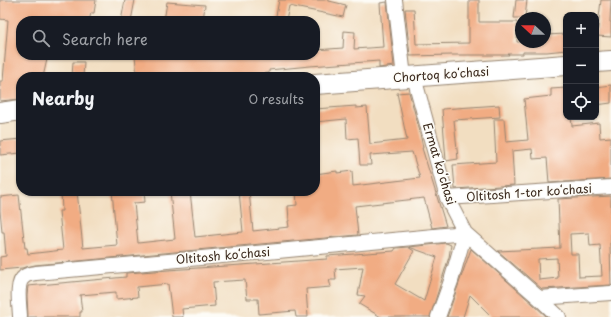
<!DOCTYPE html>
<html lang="en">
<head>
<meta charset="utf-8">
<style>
	body { margin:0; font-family:"Playpen Sans",sans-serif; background:#20242c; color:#f1f3f6 }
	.controls { position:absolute; right:12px; top:12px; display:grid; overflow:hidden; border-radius:8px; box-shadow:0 1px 3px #0004 }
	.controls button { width:36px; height:36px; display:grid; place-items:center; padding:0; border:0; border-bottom:1px solid #363941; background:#171b24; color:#f1f3f6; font:20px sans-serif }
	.compass { position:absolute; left:515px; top:12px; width:36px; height:36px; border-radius:50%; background:#171b24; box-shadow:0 1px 3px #0004; rotate:291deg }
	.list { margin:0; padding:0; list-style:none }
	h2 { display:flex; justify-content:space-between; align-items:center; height:52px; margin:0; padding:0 16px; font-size:17px }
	h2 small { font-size:13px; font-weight:400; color:#9ea1a6 }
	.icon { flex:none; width:22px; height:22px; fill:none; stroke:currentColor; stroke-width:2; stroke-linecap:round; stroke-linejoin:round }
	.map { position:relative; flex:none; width:611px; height:317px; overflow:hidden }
	.search { position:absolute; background:#171b24; box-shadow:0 1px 3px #0004; left:16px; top:16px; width:304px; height:44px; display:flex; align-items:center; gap:10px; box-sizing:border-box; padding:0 14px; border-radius:16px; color:#9ea1a6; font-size:15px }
	.panel { position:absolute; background:#171b24; box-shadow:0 1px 3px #0004; left:16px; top:72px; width:304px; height:124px; border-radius:16px }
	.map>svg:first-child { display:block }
	.building { fill:#f1ac83; fill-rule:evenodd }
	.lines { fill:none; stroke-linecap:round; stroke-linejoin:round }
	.street-casing { stroke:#968470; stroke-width:16 }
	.secondary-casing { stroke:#968470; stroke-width:22 }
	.street { stroke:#fff; stroke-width:14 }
	.secondary { stroke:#fff; stroke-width:20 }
	.labels { text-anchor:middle; stroke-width:3; stroke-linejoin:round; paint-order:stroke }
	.street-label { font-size:12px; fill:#3b2a1e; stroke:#fdfcf7 }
</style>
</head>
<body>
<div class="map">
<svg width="611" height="317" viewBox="0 0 611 317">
	<rect width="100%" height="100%" fill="#fdfcf7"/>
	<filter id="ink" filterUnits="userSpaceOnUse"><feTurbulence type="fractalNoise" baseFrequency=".025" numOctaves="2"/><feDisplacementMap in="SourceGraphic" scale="8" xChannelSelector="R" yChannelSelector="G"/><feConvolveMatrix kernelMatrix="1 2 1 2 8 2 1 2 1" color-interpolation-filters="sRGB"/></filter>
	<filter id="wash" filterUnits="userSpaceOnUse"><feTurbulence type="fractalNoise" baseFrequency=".012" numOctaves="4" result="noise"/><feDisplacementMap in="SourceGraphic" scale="16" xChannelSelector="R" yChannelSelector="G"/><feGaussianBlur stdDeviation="0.9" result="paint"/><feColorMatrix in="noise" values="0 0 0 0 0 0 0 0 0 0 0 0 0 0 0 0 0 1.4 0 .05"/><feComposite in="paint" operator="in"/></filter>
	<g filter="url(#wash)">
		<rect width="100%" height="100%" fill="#f2dec1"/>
		<g id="blocks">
			<!-- building -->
			<path class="building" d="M 0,0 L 96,0 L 94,13 L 91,13 L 89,21 L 21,21 L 21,55 L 48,55 L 43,77 L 21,77 L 21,99 L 0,101 L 0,81 L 3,81 L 8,20 L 0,19 Z
				M 125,0 L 135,0 L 131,21 L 121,21 Z
				M 279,0 L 325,0 L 346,5 L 343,17 L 289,6 L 286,21 L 275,21 Z
				M 469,0 L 479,0 L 479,22 L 517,22 L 517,42 L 545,42 L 545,39 L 546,39 L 546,35 L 566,34 L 566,50 L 547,52 L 523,52 L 523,54 L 508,54 L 509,55 L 452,55 L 410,56 L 405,9 L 414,9 L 416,44 L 469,43 Z
				M 516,0 L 527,0 L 525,18 L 514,18 Z
				M 601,0 L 611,0 L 610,22 L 611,22 L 611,37 L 597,36 Z
				M 167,2 L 205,5 L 203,21 L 164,21 Z
				M 387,2 L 394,66 L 379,68 L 379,61 L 310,66 L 269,70 L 269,73 L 231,77 L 137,77 L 135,55 L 234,55 L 234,56 L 248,55 L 315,55 L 315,50 L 343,48 L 344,31 L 355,32 L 354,49 L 383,47 L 380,3 Z
				M 73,62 L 84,62 L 83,77 L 72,77 Z
				M 611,85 L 611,103 L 596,105 L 596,87 Z
				M 566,88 L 566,117 L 571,117 L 572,126 L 599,123 L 600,138 L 611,137 L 611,179 L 549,183 L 547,158 L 533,159 L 532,149 L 512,151 L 514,185 L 455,189 L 453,165 L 496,162 L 494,119 L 504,119 L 506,142 L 528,140 L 524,99 L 551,96 L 551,89 Z
				M 409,92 L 419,128 L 423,148 L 422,148 L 446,226 L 432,228 L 424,198 L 355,206 L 358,235 L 35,265 L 22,268 L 0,270 L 0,257 L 6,256 L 4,232 L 2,232 L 0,210 L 0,197 L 19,195 L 25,248 L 27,248 L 28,254 L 63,250 L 59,211 L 62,211 L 61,191 L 77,191 L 83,248 L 117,245 L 112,191 L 144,191 L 145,202 L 134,203 L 138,243 L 175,239 L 170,191 L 190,191 L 195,237 L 243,232 L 239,191 L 249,191 L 253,231 L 289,227 L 288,221 L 289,221 L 288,206 L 297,205 L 296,191 L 315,191 L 315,174 L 337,171 L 337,173 L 352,171 L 353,186 L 420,178 L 412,152 L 370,155 L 371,165 L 360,165 L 358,138 L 347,139 L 346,119 L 315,122 L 315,109 L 356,106 L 356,108 L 367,107 L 370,144 L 407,140 L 397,93 Z
				M 499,105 L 500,117 L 454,120 L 458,159 L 446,161 L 442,109 Z
				M 21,139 L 21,153 L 0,155 L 0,141 Z
				M 611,196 L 611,243 L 610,243 L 611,285 L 542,289 L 498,251 L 560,248 L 558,199 ZM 589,233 L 590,246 L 600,245 L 602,276 L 579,277 L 578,254 L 571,254 L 570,234 ZM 557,258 L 558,278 L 539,280 L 538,259 Z
				M 446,243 L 451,245 L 449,257 L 430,317 L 381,317 L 359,304 L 365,296 L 358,295 L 363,267 L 335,269 L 336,280 L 329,280 L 331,287 L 306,289 L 308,317 L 296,317 L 295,311 L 259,314 L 258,299 L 247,299 L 245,280 L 213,282 L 215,306 L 182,309 L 183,317 L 172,317 L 168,284 L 137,287 L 138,297 L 116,299 L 116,292 L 80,295 L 82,312 L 80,312 L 80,317 L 28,317 L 27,296 L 28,286 L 126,277 L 126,273 L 327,259 L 327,256 L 394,251 L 396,248 L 408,247 L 414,251 L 395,284 L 424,301 L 437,257 L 409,247 Z
				M 471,249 L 533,304 L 547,317 L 492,317 L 470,295 L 463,317 L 447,317 Z"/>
		</g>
	</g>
	<g filter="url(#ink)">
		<use href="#blocks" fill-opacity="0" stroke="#968470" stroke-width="1"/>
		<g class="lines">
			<defs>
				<path id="street" d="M 395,0 L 404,77
					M 414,77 L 447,198 L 465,233 L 451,281 L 438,317
					M 447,198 L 611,187
					M 539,298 L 611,293
					M 20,317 C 20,308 15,283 24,277 C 26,274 32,274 36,273 L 278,251 L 465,233 L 539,298 L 559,317"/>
				<path id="secondary" d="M 596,62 L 611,61
					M 315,84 L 566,65
					M 0,113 L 21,110"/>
			</defs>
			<!-- street casing -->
			<use href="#street" class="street-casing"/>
			<!-- secondary casing -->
			<use href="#secondary" class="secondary-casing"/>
			<!-- street -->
			<use href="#street" class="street"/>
			<!-- secondary -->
			<use href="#secondary" class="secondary"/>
		</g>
	</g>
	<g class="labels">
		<!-- street labels -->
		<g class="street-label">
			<text transform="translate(441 75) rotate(-4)" y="4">Chortoq koʻchasi</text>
			<text transform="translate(439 164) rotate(73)" y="4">Ermat koʻchasi</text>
			<text transform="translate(529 193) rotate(-4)" y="4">Oltitosh 1-tor koʻchasi</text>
			<text transform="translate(223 256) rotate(-5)" y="4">Oltitosh koʻchasi</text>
		</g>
	</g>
</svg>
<div class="controls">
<button>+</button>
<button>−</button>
<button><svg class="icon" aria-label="locate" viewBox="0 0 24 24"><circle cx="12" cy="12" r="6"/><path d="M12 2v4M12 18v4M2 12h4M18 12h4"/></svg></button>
</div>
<svg class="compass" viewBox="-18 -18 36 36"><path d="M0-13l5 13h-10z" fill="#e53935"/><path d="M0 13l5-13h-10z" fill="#9ea1a6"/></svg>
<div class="search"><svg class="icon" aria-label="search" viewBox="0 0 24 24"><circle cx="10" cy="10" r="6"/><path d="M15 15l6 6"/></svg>Search here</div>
<section class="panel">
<h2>Nearby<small>0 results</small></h2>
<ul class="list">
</ul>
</section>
</div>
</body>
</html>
